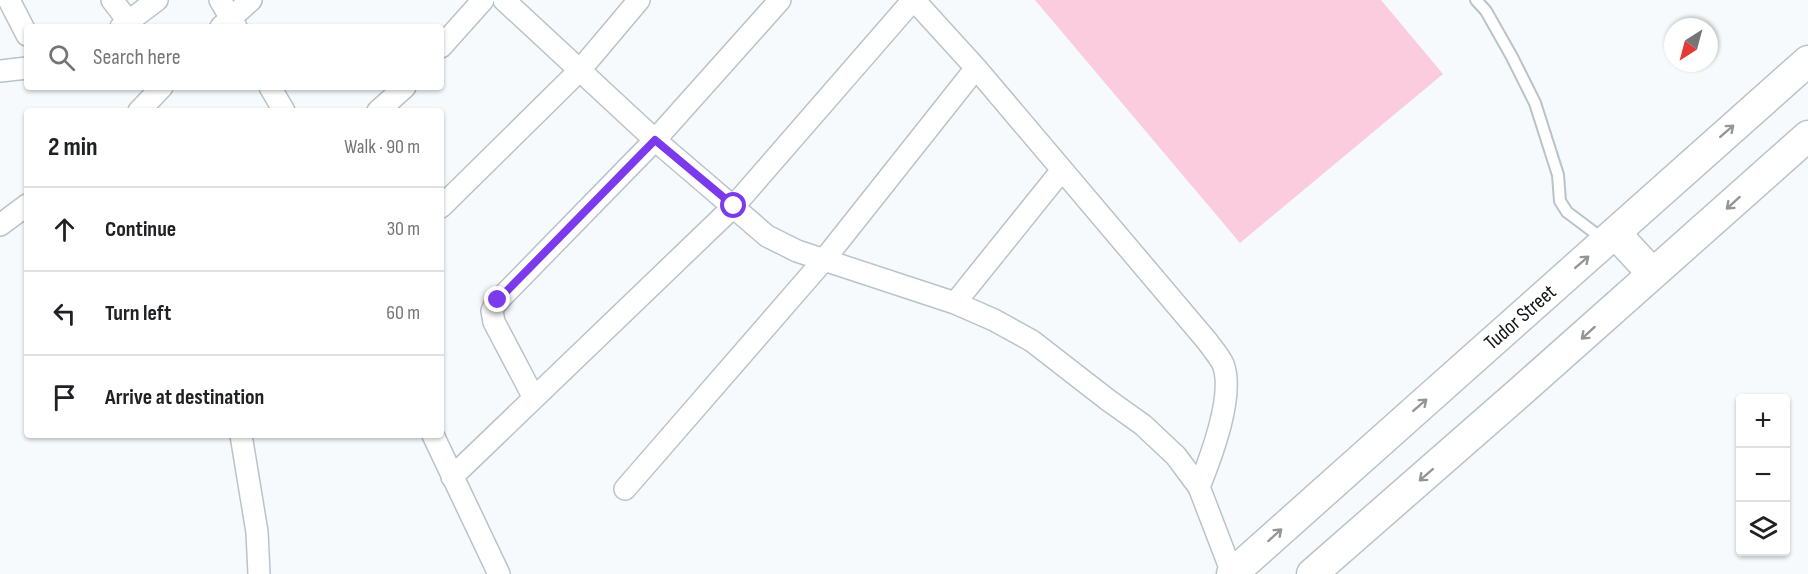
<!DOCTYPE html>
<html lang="en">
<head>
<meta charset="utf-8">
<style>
	body { margin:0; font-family:"Sofia Sans Condensed",sans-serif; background:#f6f6f6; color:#202124 }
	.controls { position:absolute; right:18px; bottom:18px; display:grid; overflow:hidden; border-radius:6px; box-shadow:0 2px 4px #0004 }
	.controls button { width:54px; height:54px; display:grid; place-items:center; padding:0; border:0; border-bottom:2px solid #e0e0e0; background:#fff; color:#202124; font:30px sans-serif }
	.compass { position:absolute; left:1664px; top:18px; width:54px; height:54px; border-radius:50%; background:#fff; box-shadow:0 2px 4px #0004; rotate:216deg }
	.stop { position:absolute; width:18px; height:18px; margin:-14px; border:4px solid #7c3aed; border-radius:50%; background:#fff }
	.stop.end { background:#7c3aed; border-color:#fff; box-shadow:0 2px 6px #0008 }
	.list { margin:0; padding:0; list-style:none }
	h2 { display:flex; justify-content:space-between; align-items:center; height:78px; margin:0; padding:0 24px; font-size:26px }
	h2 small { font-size:20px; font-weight:400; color:#757577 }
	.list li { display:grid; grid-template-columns:39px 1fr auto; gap:18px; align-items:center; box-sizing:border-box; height:84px; padding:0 24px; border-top:2px solid #e0e0e0 }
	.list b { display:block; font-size:22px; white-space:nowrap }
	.list em { font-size:20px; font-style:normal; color:#757577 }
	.icon { flex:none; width:33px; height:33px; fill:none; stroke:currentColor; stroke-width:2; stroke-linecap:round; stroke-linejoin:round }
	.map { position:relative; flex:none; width:1808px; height:574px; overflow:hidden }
	.search { position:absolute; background:#fff; box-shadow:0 2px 4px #0004; left:24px; top:24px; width:420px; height:66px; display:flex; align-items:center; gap:15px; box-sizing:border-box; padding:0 21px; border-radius:6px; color:#757577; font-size:22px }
	.panel { position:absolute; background:#fff; box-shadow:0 2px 4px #0004; left:24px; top:108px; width:420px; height:330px; border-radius:6px }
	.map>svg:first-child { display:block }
	.green { fill:#faccdd }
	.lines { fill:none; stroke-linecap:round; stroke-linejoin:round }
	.lane-casing { stroke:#b8c3ca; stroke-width:14 }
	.street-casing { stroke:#b8c3ca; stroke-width:24 }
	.secondary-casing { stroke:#b8c3ca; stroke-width:33 }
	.lane { stroke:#fff; stroke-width:10 }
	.street { stroke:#fff; stroke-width:21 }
	.secondary { stroke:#fff; stroke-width:30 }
	.oneway { stroke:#939596 }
	.route { stroke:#7c3aed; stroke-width:8 }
	.labels { text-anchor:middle; stroke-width:5; stroke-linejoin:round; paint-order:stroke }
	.street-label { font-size:21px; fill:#101416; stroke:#fff }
</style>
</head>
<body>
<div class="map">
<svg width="1808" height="574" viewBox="0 0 1808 574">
	<rect width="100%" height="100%" fill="#f6fafd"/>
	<!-- green -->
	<path class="green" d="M 1035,0 L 1381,0 L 1443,74 L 1240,243 Z"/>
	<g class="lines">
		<defs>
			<path id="lane" d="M 1476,0 L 1486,11 L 1512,57 L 1535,103 L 1558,175 L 1560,201 L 1567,212 L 1603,239"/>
			<path id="street" d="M 9,0 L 27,35
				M 112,0 L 129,22
				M 220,0 L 236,27
				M 504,0 L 655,140 L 767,236 L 797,251 L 955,303 L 994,320 L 1032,341 L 1108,400 L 1143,425 L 1176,456 L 1199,487 L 1232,573
				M 914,0 L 976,68 L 1207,341 C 1212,348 1219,356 1223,364 C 1235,395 1211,457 1199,487
				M 121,27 L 157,0
				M 221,27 L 251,0
				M 441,47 L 483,0
				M 0,71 L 27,68
				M 270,87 L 284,111
				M 139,111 L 162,87
				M 378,111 L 405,87
				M 441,207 L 580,70 L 639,0
				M 0,225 L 27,205
				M 955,303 L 1062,170
				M 534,398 L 494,322 L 492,311 L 495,304 L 655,140 L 780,0
				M 241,435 L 257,532 L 259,574
				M 433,435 L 499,574
				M 452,477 L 734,206 L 913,0
				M 625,489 L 823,261 L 976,68"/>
			<path id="secondary" d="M 1615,233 L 1653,274
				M 1232,574 C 1424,403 1616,231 1808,61
				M 1312,574 L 1520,392 L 1808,136"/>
		</defs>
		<!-- lane casing -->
		<use href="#lane" class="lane-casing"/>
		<!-- street casing -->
		<use href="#street" class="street-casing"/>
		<!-- secondary casing -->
		<use href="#secondary" class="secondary-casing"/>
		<!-- lane -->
		<use href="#lane" class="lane"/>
		<!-- street -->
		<use href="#street" class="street"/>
		<!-- secondary -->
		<use href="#secondary" class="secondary"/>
	</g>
	<!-- one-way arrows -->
	<defs><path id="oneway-shaft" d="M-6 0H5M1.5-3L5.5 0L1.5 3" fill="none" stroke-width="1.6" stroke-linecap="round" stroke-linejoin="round" transform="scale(1.5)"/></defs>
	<g class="oneway">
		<use href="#oneway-shaft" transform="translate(1727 131) rotate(-41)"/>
		<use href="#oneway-shaft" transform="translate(1733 203) rotate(138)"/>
		<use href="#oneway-shaft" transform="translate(1582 262) rotate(-41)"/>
		<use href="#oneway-shaft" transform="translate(1588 333) rotate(138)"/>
		<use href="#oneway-shaft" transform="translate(1420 405) rotate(-41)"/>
		<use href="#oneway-shaft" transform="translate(1426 475) rotate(139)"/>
		<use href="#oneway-shaft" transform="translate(1275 535) rotate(-42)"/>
	</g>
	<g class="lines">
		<!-- route -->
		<path class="route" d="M 498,300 L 655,140 L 734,206"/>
	</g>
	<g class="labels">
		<!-- street labels -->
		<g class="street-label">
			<text transform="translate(1520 317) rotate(-41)" y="7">Tudor Street</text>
		</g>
	</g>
</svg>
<div class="controls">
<button>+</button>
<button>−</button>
<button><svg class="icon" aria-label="layers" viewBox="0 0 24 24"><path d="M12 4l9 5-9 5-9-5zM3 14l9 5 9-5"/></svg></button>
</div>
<svg class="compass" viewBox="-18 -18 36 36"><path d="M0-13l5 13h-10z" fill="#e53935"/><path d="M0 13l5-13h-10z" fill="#757577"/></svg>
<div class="stop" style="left:734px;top:206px"></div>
<div class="stop end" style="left:498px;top:300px"></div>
<div class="search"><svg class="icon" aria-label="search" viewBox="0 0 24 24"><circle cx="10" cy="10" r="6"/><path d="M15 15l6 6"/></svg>Search here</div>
<section class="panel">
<h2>2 min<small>Walk · 90 m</small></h2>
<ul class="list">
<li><svg class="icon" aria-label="ahead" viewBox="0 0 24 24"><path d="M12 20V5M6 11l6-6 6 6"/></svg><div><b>Continue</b></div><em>30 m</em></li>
<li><svg class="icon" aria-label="left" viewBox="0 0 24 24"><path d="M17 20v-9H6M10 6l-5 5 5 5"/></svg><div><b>Turn left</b></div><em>60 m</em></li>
<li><svg class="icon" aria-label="arrive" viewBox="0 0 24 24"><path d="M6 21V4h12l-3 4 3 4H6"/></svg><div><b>Arrive at destination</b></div></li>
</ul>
</section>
</div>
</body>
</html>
